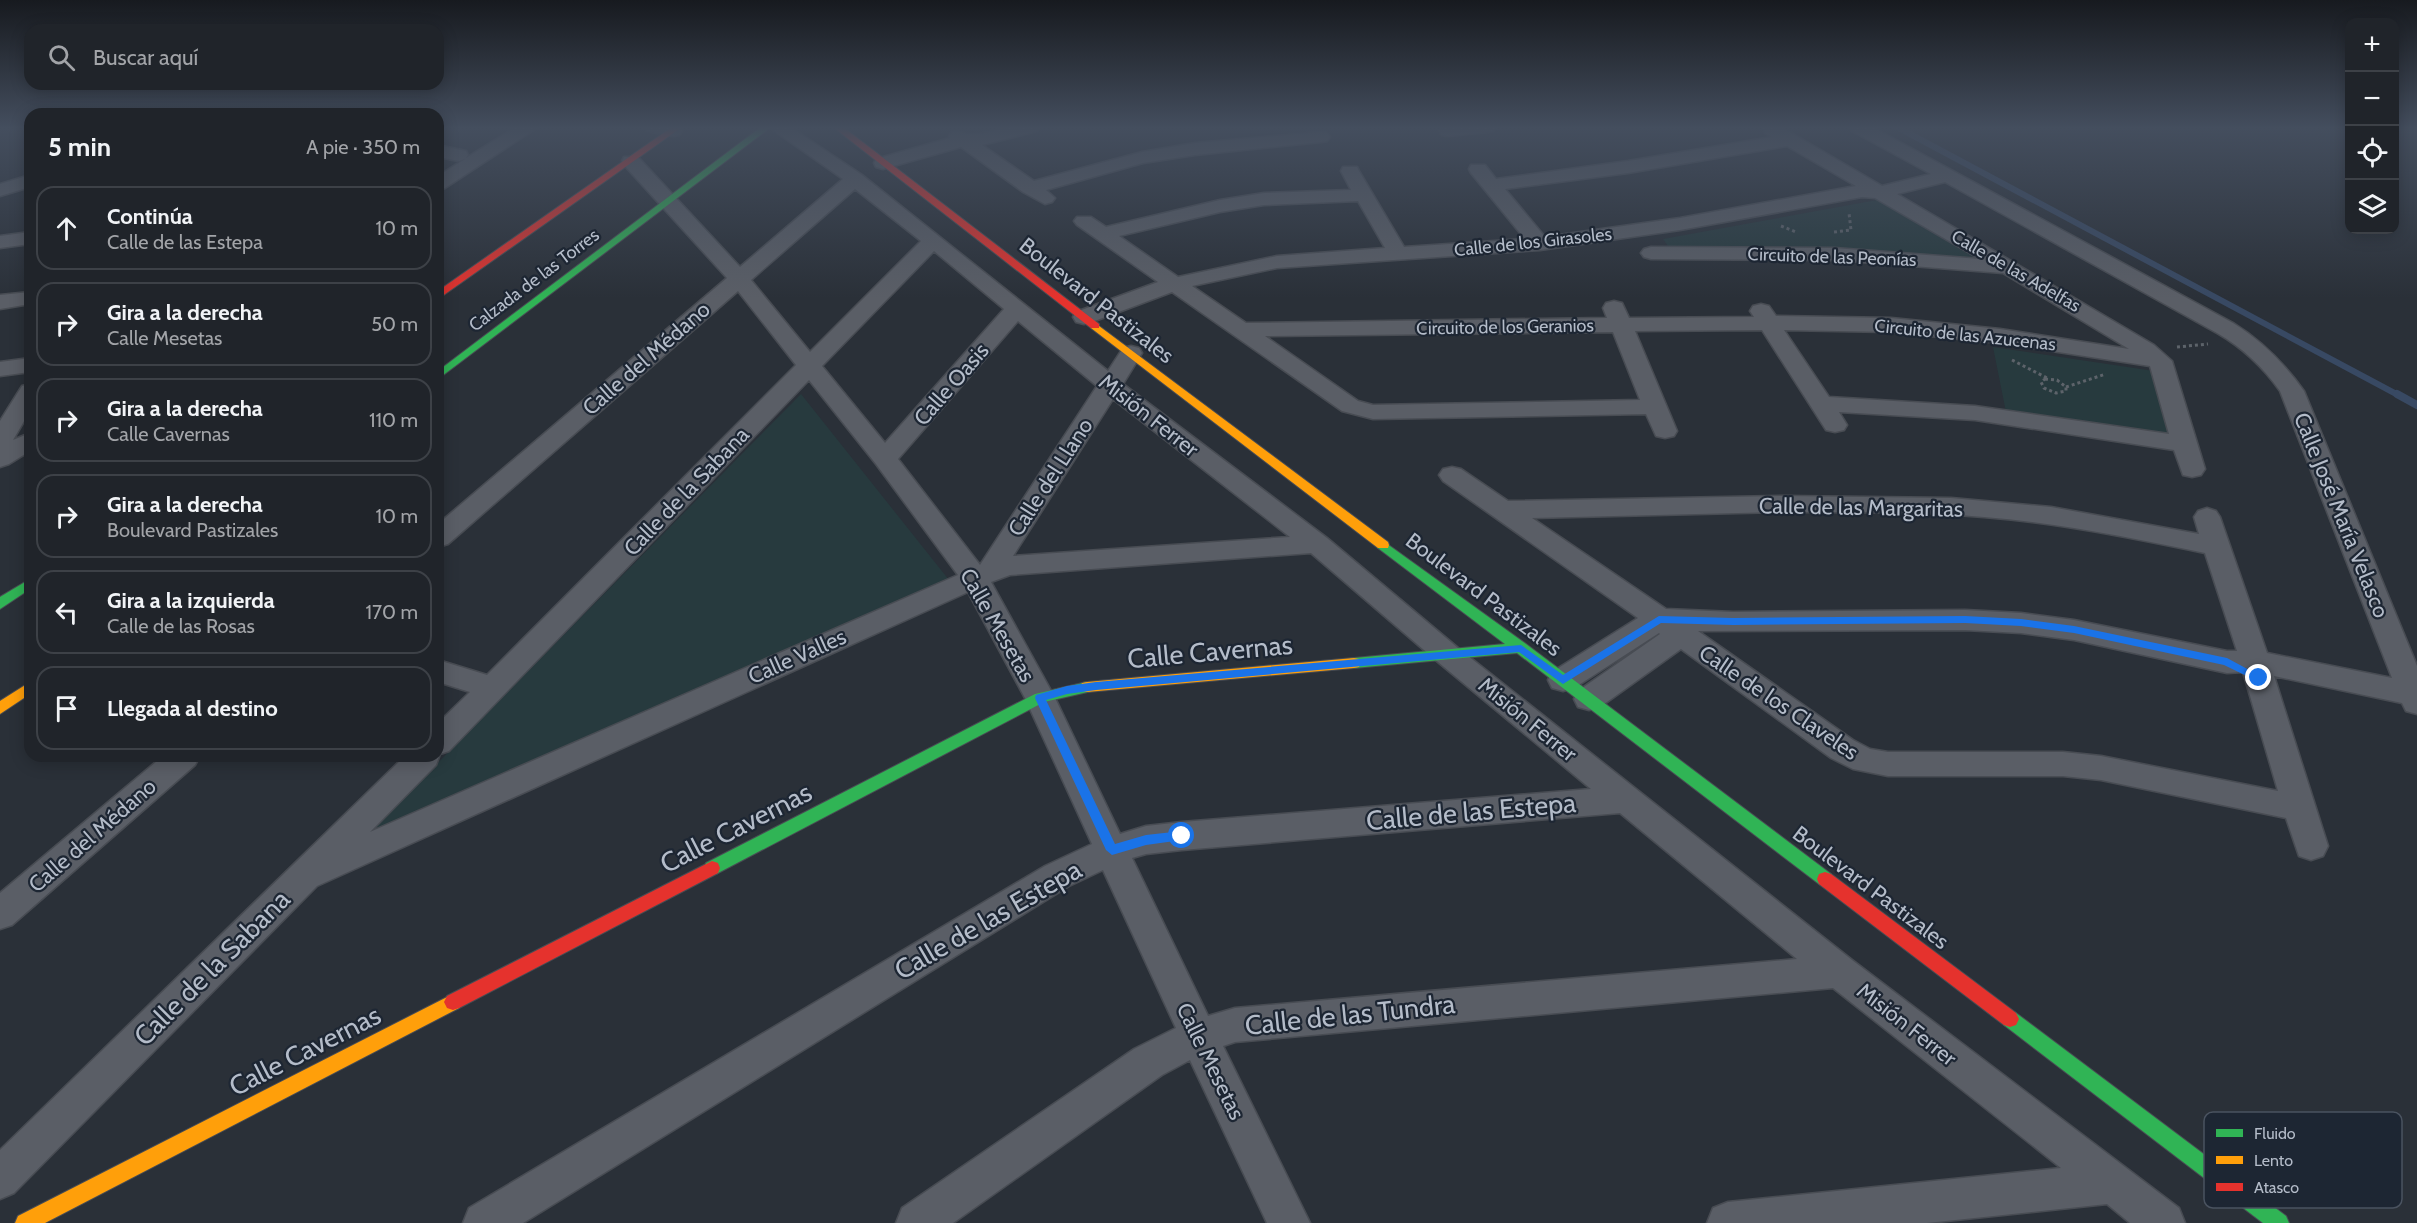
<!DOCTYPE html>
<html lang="es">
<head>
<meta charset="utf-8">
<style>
	body { margin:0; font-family:Cabin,sans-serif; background:#2d3036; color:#f1f3f6 }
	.controls { position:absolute; right:18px; top:18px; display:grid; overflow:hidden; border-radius:12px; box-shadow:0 3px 15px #0003 }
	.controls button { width:54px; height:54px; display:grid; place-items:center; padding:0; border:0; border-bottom:2px solid #3d4147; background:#20242a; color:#f1f3f6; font:30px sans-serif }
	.stop { position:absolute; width:18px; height:18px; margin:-14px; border:4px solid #1a73e8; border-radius:50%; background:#fff }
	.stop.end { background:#1a73e8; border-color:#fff; box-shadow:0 2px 6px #0008 }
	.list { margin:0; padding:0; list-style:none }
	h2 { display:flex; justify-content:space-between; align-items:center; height:78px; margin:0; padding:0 24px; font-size:26px }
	h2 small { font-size:20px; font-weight:400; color:#a2a4a8 }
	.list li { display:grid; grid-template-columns:39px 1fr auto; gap:18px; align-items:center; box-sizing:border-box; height:84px; margin:0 12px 12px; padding:0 12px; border:2px solid #3d4147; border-radius:18px }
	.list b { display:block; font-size:22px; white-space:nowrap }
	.list p { margin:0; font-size:20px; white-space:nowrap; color:#a2a4a8 }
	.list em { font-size:20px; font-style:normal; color:#a2a4a8 }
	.icon { flex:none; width:33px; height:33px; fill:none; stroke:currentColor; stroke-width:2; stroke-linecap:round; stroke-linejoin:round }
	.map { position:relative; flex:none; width:2417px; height:1223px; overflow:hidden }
	.search { position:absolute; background:#20242a; box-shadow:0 3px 15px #0003; left:24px; top:24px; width:420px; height:66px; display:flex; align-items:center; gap:15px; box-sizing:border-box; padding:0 21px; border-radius:18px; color:#a2a4a8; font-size:22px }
	.panel { position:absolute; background:#20242a; box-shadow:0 3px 15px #0003; left:24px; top:108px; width:420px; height:654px; border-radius:18px }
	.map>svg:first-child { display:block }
	.green { fill:#273a3e }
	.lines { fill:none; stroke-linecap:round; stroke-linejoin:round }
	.stream-far1 { stroke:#384963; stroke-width:6 }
	.stream { stroke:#384963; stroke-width:8 }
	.street-casing { stroke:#484c53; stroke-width:3 }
	.fast-casing { stroke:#484c53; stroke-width:2 }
	.slow-casing { stroke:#484c53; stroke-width:2 }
	.jam-casing { stroke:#484c53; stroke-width:2 }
	.path { stroke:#5d636a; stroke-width:3; stroke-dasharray:3 3; stroke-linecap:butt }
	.street { fill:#5a5e66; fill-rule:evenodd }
	.fast { fill:#30b455; fill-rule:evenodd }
	.slow { fill:#ff9f0a; fill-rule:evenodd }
	.jam { fill:#e5322d; fill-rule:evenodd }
	.route { fill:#1a73e8 }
	.labels { text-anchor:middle; stroke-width:4.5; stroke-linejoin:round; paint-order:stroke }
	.far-street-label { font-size:18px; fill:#b4bcc9; stroke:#1d2633 }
	.street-label { font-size:22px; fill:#b4bcc9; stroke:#1d2633 }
	.near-street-label { font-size:27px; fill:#b4bcc9; stroke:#1d2633 }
	.key { fill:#1d2633; stroke:#4a5360; stroke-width:1.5 }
	.key-label { font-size:16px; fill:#b4bcc9 }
</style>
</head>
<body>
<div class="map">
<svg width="2417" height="1223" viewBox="0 0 2417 1223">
	<rect width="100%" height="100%" fill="#2a3038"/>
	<!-- green -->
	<path class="green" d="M 1877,200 L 1975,258 L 1815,247 L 1668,246 L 1663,239 Z
		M 1993,347 L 2154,371 L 2178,439 L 2006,412 Z
		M 801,394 L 949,580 L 350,852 Z"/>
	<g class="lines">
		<!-- stream-far1 -->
		<path class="stream-far1" d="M 1897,127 L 2400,396"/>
		<!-- stream -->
		<path class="stream" d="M 2397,394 L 2417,405"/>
		<defs>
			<path id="street" d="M 516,127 L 538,127 L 445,188 L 438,190 L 438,176 L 465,159 L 459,161 L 438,157 L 438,145 L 466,151 L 468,155 L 466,158 Z
				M 644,127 L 679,127 L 682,131 L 679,135 L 673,136 L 647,131 Z
				M 769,127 L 790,127 L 862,175 L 1108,371 L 1123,348 L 1131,346 L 1139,348 L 1142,353 L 1123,384 L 1327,538 L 1458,648 L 1852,960 L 2179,1208 L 2185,1223 L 2130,1223 L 2107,1204 L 1927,1223 L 1707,1223 L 1713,1208 L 1728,1202 L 2061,1168 L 1833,988 L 1235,1042 L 1223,1046 L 1310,1223 L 1267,1223 L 1190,1060 L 1162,1075 L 953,1223 L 896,1223 L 902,1208 L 1134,1049 L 1176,1028 L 1103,870 L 1069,886 L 523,1223 L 463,1223 L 469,1208 L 1045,866 L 1092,844 L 1025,698 L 968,592 L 317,886 L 14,1193 L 0,1199 L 0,1150 L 405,756 L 438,756 L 438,723 L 470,692 L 438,682 L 438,660 L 487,675 L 796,365 L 738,291 L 448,544 L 438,547 L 438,524 L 727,278 L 624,165 L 622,161 L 624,157 L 638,157 L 740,267 L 843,179 ZM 855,189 L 921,241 L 810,352 L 751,280 ZM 934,251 L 1004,309 L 885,443 L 822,366 ZM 1018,321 L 1097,386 L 980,565 L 898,459 ZM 809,380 L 876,464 L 958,575 L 370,832 L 436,765 L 440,754 L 449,751 ZM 1113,399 L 1290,537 L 1013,556 ZM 1311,553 L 1438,662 L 1591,789 L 1182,822 L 1146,826 L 1120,834 L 1055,698 L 991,582 L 1010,575 ZM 1620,813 L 1797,959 L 1235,1008 L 1208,1016 L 1132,858 L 1146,854 L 1182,850 Z
				M 1009,127 L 1040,127 L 1037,131 L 982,145 L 1034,181 L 1142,152 L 1195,143 L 1321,132 L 1327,133 L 1330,137 L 1327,141 L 1321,142 L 1195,155 L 1143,163 L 1046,190 L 1055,198 L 1052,202 L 1045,204 L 1023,192 L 961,147 L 883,169 L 876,167 L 874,163 L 876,159 L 950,138 L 949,136 L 952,132 C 959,130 963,134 970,134 C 983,135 997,130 1009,127 Z
				M 1442,127 L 1496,127 L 1493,131 L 1487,132 L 1448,136 L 1442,135 L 1439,131 Z
				M 1763,127 L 1781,127 L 1882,186 L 1931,174 L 1852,131 L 1849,127 L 1872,127 L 2233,323 C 2262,341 2284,363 2304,391 L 2417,666 L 2417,714 L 2406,711 L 2402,703 L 2274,676 L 2328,846 L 2323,856 L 2311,860 L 2299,856 L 2286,818 L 2101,780 L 2063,776 L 1888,776 L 1853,769 L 1831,758 L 1681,649 L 1600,707 L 1589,710 L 1578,707 L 1574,699 L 1578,691 L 1660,634 L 1659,633 L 1574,688 L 1563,691 L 1552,688 L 1548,680 L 1552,672 L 1638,618 L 1443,481 L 1439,475 L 1443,469 L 1452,467 L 1461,469 L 1508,501 L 1783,496 L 1951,498 L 2051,507 L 2199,534 L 2194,517 L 2198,511 L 2207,508 L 2216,511 L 2220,517 L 2267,653 L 2392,678 L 2280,391 C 2263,367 2243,348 2217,333 L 1945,182 L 1897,194 L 2154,345 L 2172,361 L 2205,469 L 2201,475 L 2192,477 L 2183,475 L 2174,450 L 1975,420 L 1839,412 L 1847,425 L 1844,430 L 1835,432 L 1826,430 L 1762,330 L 1635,331 L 1677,431 L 1674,436 L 1665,438 L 1656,436 L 1646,414 L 1373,419 L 1342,411 L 1172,292 L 1092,322 L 1084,324 L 1076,322 L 1073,317 L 1076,312 L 1158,282 L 1077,225 L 1074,221 L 1077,217 L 1091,217 L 1106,227 L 1220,200 L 1264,193 L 1351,190 L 1341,171 L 1343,167 L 1357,167 L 1359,171 L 1404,247 L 1525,239 L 1471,173 L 1469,169 L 1471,165 L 1485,165 L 1496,179 L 1628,161 L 1772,137 L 1765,133 ZM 1787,146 L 1856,186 L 1680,218 L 1545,237 L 1505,189 L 1628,173 ZM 1862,197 L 1875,198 L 1980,259 L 1834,248 L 1651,247 L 1644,249 L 1641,253 L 1644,257 L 1651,259 L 1834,260 L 2003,273 L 2129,349 L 2000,329 L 1891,318 L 1776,316 L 1769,306 L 1761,304 L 1753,306 L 1750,311 L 1754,317 L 1629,318 L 1622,303 L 1614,301 L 1606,303 L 1603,308 L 1607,318 L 1246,323 L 1192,286 L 1277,268 L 1540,250 L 1680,230 ZM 1358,201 L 1385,248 L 1277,256 L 1178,277 L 1119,236 L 1220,212 L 1264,205 ZM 1784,330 L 1891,332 L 2000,343 L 2150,366 L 2169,434 L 1975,406 L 1829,397 ZM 1613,332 L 1640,400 L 1373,405 L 1358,401 L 1265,336 ZM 1783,512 C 1850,512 1917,511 1984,517 C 2059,523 2132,538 2205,553 L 2237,651 L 2227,651 L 2074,620 L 2021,613 L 1965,610 L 1733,612 L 1666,609 L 1532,518 ZM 1965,630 L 2021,633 L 2074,640 L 2227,673 L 2243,672 L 2278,791 L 2101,756 L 2063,752 L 1888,752 L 1870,749 L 1853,740 L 1698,631 Z
				M 30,175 L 30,187 L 0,196 L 0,184 Z
				M 30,232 L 30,244 L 0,248 L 0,236 Z
				M 30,292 L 30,304 L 0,309 L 0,295 Z
				M 30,358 L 30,372 L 0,376 L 0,362 Z
				M 30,384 L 30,411 L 13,440 L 30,433 L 30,451 L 9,464 L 0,467 L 0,421 L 22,386 Z
				M 163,756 L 200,756 L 195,765 L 12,925 L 0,929 L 0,893 Z"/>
			<path id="fast" d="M 761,127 L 771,127 L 438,379 L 438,371 Z
				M 1383,541 L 1526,644 L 1831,874 L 1833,879 L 1831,884 L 1825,886 L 1819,884 L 1517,653 L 1354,668 L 1349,667 L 1347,663 L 1349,659 L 1354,658 L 1505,644 L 1378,548 L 1377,545 Z
				M 30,579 L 30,589 L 0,609 L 0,597 Z
				M 1087,682 L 1092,683 L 1094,687 L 1092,691 L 1044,702 L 718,873 L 712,875 L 706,873 L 704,868 L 706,863 L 1035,694 Z
				M 2010,1011 L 2016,1013 L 2286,1216 L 2289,1223 L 2263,1223 L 2004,1025 L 2001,1019 L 2004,1013 Z"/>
			<path id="slow" d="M 1095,323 L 1388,542 L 1389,545 L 1388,548 L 1378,548 L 1091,328 L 1091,324 Z
				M 1354,658 L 1359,659 L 1361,663 L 1359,667 L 1354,668 L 1087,692 L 1082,691 L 1080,687 L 1082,683 L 1087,682 Z
				M 30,682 L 30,694 L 0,714 L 0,701 Z
				M 453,994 L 459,996 L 462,1002 L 459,1008 L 45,1223 L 15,1223 L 18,1216 Z"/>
			<path id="jam" d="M 672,127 L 682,127 L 438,299 L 438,291 Z
				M 833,127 L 843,127 L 1099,324 L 1099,328 L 1091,328 Z
				M 712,861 L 718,863 L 720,868 L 718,873 L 459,1008 L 453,1010 L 447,1008 L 444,1002 L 447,996 Z
				M 1825,872 L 1831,874 L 2016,1013 L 2019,1019 L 2016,1025 L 2010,1027 L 2004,1025 L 1819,884 L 1817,879 L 1819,874 Z"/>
		</defs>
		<!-- street casing -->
		<use href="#street" class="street-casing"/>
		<!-- fast casing -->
		<use href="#fast" class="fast-casing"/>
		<!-- slow casing -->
		<use href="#slow" class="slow-casing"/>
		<!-- jam casing -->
		<use href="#jam" class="jam-casing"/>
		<!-- path -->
		<path class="path" d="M 1781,226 L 1796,232
			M 1834,232 L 1851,230 L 1849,213
			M 2177,347 L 2208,344
			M 2012,360 L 2049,379
			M 2045,379 L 2057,380 L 2066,387 L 2066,391 L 2056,393 L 2044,388 L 2041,382 Z
			M 2066,387 L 2106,374"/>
		<!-- street -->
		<use href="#street" class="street"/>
		<!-- fast -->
		<use href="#fast" class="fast"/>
		<!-- slow -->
		<use href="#slow" class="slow"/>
		<!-- jam -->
		<use href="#jam" class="jam"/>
	</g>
	<!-- sky -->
	<linearGradient id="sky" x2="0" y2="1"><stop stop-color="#171a1f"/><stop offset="0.43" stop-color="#444e5e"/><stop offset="1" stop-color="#444e5e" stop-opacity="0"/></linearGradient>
	<rect width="2417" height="298" fill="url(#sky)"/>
	<!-- route -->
	<path class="route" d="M 1659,616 L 1733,618 L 1965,616 L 2021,619 L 2074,626 L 2227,658 L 2264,678 L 2259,682 L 2224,665 L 2074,633 L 2021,626 L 1965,623 L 1733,625 L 1661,623 L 1563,684 L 1519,652 L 1096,690 L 1067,694 L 1046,700 L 1115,844 L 1146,835 L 1182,831 L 1188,836 L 1182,840 L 1146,845 L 1112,855 L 1106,850 L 1035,698 L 1036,695 L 1067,686 L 1096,682 L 1521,645 L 1563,675 Z"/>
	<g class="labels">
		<!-- far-street labels -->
		<g class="far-street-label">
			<text transform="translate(1533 242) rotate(-6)" y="6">Calle de los Girasoles</text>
			<text transform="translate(1832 257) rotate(2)" y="6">Circuito de las Peonías</text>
			<text transform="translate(2016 271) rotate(30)" y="6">Calle de las Adelfas</text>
			<text transform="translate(534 280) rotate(-37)" y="6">Calzada de las Torres</text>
			<text transform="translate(1505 327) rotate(-1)" y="6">Circuito de los Geranios</text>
			<text transform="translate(1965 335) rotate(6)" y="6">Circuito de las Azucenas</text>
		</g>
		<!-- street labels -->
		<g class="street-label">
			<text transform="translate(1097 300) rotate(38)" y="8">Boulevard Pastizales</text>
			<text transform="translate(646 358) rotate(-41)" y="8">Calle del Médano</text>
			<text transform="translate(951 384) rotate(-49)" y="8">Calle Oasis</text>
			<text transform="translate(1149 415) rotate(38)" y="8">Misión Ferrer</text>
			<text transform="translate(1050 477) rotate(-57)" y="8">Calle del Llano</text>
			<text transform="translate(686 491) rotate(-46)" y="8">Calle de la Sabana</text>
			<text transform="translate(1861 507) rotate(1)" y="8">Calle de las Margaritas</text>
			<text transform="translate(2342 515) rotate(68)" y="8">Calle José María Velasco</text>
			<text transform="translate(1484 594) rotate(37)" y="8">Boulevard Pastizales</text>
			<text transform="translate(998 625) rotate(60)" y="8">Calle Mesetas</text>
			<text transform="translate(797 656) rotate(-24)" y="8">Calle Valles</text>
			<text transform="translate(1779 702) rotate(34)" y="8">Calle de los Claveles</text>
			<text transform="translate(1528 719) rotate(39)" y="8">Misión Ferrer</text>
			<text transform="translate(92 835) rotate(-41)" y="8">Calle del Médano</text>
			<text transform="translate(1871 887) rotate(37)" y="8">Boulevard Pastizales</text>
			<text transform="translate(1907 1024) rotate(38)" y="8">Misión Ferrer</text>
			<text transform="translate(1211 1061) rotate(64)" y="8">Calle Mesetas</text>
		</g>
		<!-- near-street labels -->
		<g class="near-street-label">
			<text transform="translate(1210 652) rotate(-5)" y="9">Calle Cavernas</text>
			<text transform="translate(1471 812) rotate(-5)" y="9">Calle de las Estepa</text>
			<text transform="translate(736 828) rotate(-27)" y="9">Calle Cavernas</text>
			<text transform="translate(988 920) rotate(-30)" y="9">Calle de las Estepa</text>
			<text transform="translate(212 968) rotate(-45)" y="9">Calle de la Sabana</text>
			<text transform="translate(1350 1015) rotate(-6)" y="9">Calle de las Tundra</text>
			<text transform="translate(305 1051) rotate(-27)" y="9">Calle Cavernas</text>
		</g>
	</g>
	<!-- legend -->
	<rect x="2204" y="1112" width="198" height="96" rx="9" class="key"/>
	<rect x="2216" y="1129" width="27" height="8" fill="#30b455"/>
	<rect x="2216" y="1156" width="27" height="8" fill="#ff9f0a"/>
	<rect x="2216" y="1183" width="27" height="8" fill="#e5322d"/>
	<g class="key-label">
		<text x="2254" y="1139">Fluido</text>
		<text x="2254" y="1166">Lento</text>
		<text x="2254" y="1193">Atasco</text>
	</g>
</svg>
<div class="controls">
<button>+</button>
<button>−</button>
<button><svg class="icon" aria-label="locate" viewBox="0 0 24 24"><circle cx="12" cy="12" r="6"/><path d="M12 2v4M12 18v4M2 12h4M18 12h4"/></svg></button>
<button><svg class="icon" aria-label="layers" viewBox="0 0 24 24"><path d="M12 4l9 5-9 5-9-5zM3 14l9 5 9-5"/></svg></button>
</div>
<div class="stop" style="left:1182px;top:836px"></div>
<div class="stop end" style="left:2259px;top:678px"></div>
<div class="search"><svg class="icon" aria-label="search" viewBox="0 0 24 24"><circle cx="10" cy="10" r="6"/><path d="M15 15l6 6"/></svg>Buscar aquí</div>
<section class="panel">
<h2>5 min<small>A pie · 350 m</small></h2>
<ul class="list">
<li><svg class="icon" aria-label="ahead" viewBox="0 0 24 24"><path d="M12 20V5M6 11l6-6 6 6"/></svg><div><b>Continúa</b><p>Calle de las Estepa</p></div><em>10 m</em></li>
<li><svg class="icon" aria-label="right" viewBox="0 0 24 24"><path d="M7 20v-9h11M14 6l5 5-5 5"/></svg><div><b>Gira a la derecha</b><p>Calle Mesetas</p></div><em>50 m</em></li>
<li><svg class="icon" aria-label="right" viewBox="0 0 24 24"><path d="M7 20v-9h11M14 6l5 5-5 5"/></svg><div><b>Gira a la derecha</b><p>Calle Cavernas</p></div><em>110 m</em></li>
<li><svg class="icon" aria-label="right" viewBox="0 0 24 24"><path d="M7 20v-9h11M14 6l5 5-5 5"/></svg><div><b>Gira a la derecha</b><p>Boulevard Pastizales</p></div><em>10 m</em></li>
<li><svg class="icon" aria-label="left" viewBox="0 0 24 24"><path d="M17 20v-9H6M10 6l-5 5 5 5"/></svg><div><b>Gira a la izquierda</b><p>Calle de las Rosas</p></div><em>170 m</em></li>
<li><svg class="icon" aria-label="arrive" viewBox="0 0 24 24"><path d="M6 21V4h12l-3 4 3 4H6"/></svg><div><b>Llegada al destino</b></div></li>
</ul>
</section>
</div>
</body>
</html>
